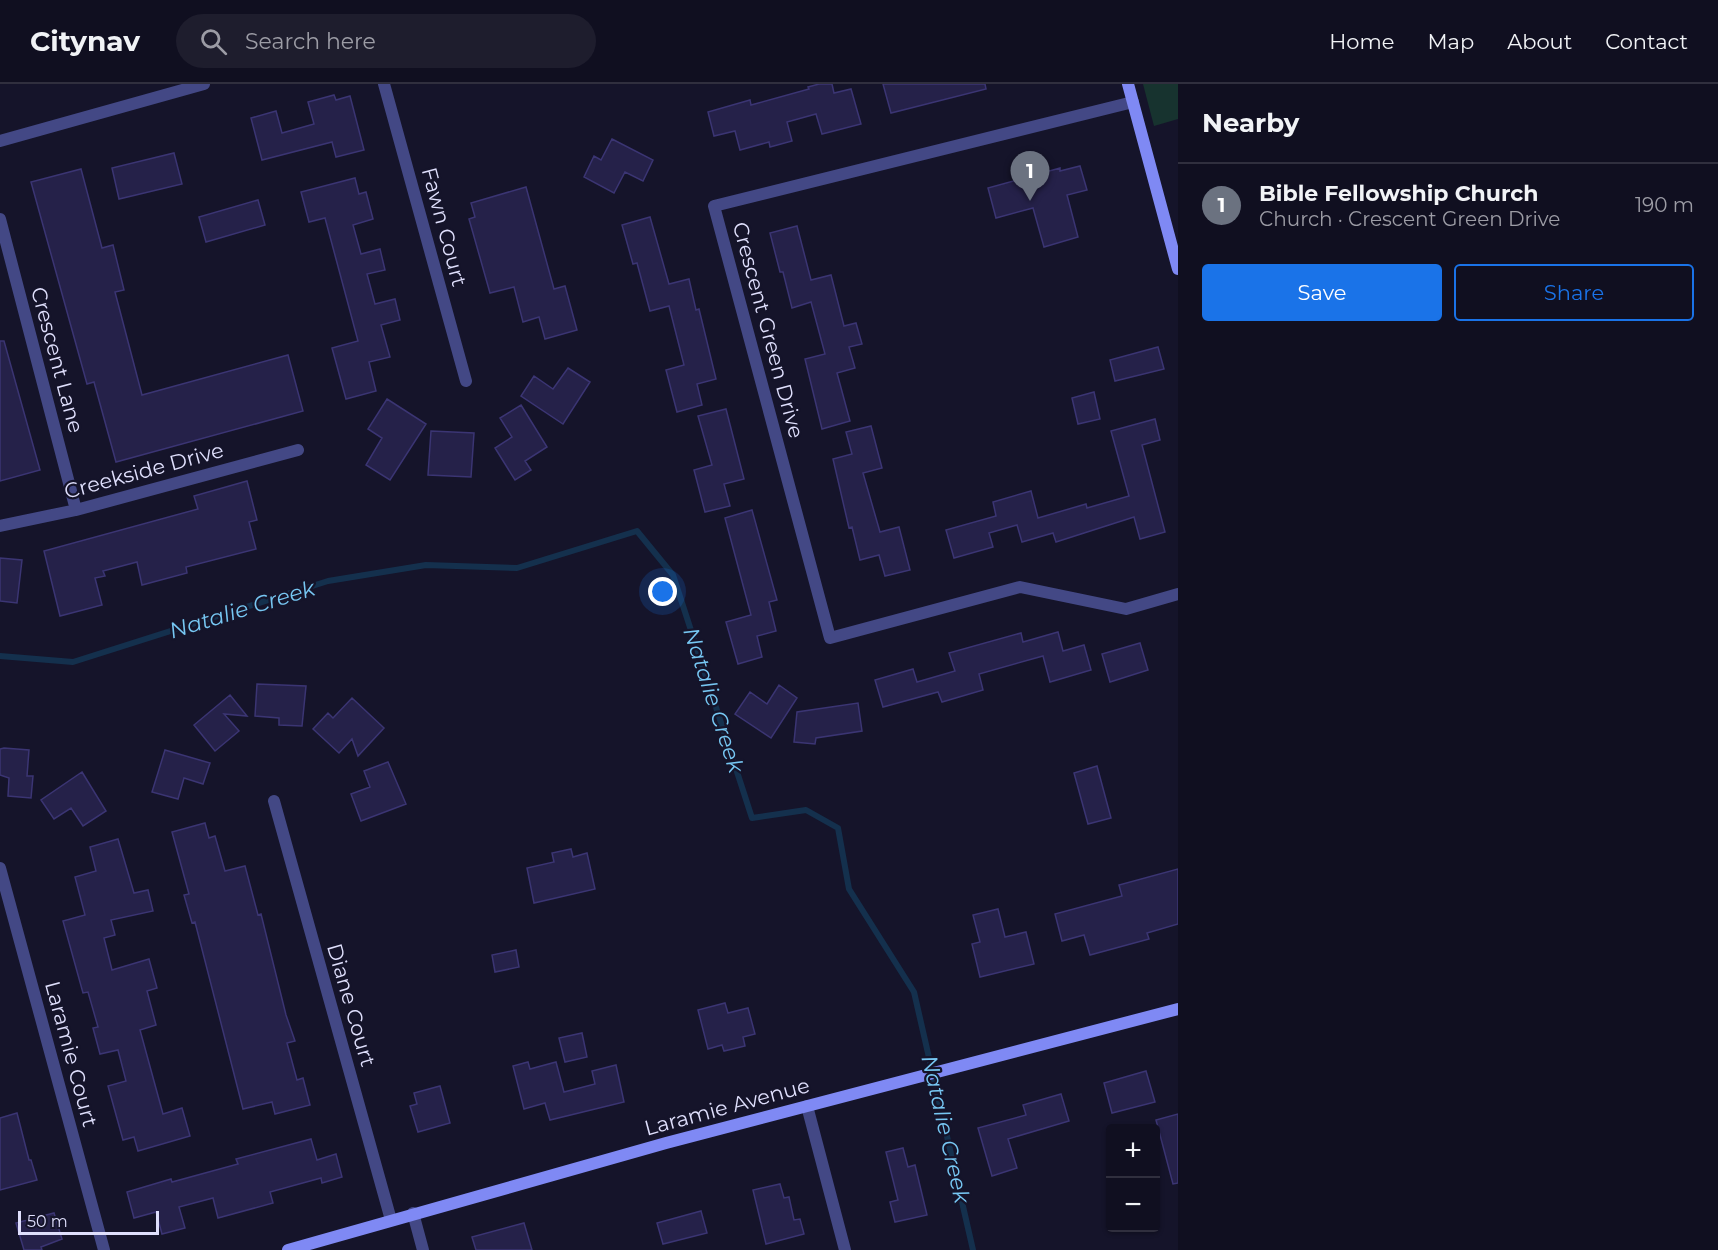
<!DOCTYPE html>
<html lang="en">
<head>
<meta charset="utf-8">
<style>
	body { margin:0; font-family:Montserrat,sans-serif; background:#1e1d2d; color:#f1f3f6 }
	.controls { position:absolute; right:18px; bottom:18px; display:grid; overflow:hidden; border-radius:6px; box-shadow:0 2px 4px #0004 }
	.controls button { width:54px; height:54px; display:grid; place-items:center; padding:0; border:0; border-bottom:2px solid #302f3e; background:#100f20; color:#f1f3f6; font:30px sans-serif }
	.scale { position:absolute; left:18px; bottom:15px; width:141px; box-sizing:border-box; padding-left:6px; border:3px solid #dfdffc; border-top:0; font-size:16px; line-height:21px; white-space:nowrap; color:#dfdffc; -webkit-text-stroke:4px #15142a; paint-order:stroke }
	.you { position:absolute; left:663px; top:508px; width:21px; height:21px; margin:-15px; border:4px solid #fff; border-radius:50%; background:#1a73e8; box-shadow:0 0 0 9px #1a73e833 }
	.badge { display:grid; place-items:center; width:39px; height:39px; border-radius:50%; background:#1a73e8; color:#fff; font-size:20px; font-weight:700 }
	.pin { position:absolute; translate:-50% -50px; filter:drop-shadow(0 2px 3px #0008) }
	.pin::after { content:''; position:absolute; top:32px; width:21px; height:18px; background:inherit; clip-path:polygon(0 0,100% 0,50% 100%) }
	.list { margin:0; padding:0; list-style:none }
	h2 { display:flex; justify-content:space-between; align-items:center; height:78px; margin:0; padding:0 24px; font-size:26px }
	h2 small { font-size:20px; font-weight:400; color:#9c9ca5 }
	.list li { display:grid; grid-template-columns:39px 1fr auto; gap:18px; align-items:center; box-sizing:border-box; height:84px; padding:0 24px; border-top:2px solid #302f3e }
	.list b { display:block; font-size:22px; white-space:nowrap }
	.list p { margin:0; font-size:20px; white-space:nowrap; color:#9c9ca5 }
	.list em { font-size:20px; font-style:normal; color:#9c9ca5 }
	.actions { display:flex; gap:12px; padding:18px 24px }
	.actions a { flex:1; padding:14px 0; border:2px solid #1a73e8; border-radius:6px; text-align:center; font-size:21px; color:#1a73e8 }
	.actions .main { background:#1a73e8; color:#fff }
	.icon { flex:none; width:33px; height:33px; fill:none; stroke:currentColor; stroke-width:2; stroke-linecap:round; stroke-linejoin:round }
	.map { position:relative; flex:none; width:1178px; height:1166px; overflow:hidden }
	header { display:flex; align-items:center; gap:36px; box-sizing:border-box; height:84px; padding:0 30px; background:#100f20; border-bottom:2px solid #302f3e }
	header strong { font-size:28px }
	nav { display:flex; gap:33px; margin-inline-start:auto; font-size:21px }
	.search { width:420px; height:54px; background:#1e1d2d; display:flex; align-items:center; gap:15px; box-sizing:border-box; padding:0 21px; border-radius:33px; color:#9c9ca5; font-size:22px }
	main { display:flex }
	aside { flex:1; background:#100f20 }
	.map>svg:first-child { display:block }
	.green { fill:#17332f }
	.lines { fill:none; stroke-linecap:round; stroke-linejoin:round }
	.stream { stroke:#14304d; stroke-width:6 }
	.building { fill:#252149; stroke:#3b3573; stroke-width:1.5 }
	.street { stroke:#434885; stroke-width:12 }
	.secondary { stroke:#7f89f4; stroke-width:12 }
	.labels { text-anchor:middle; stroke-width:4.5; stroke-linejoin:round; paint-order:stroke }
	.street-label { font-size:21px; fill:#dfdffc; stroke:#15142a }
	.water-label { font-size:22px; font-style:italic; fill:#77c7f3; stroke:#15142a }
</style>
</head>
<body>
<header>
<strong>Citynav</strong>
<div class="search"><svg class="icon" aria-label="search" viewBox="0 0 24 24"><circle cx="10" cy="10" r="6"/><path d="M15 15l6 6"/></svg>Search here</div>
<nav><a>Home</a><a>Map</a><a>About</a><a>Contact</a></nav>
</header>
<main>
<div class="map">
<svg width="1178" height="1166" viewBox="0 0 1178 1166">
	<rect width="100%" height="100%" fill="#15142a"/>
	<!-- green -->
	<path class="green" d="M 1143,0 L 1178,0 L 1178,35 L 1154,42 Z"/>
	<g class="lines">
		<!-- stream -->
		<path class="stream" d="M 0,572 L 73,578 L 328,497 L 426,481 L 517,484 L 637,447 L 673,491 L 752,734 L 806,726 L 838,744 L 849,805 L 914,908 L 973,1166"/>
	</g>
	<!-- building -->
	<path class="building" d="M 819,0 L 832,0 L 834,9 L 851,5 L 861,40 L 822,50 L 816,30 L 787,38 L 792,57 L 770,63 L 769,58 L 740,66 L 735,47 L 714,52 L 708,28 L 750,16 L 751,21 L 809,5 L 808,3 Z
		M 883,0 L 985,0 L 986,5 L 891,29 Z
		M 334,11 L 336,16 L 350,12 L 364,66 L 336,73 L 332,58 L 262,76 L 251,34 L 276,27 L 282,49 L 314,40 L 308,18 Z
		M 612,55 L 653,76 L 643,97 L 625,88 L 614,109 L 584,93 L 594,72 L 601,76 Z
		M 174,69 L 182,100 L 119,115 L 112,84 Z
		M 1080,82 L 1087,106 L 1067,111 L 1078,153 L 1044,163 L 1033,124 L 996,134 L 988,104 L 1060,84 L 1060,87 Z
		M 81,85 L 102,164 L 113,161 L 124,206 L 115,208 L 142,311 L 288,271 L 303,327 L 116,378 L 94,298 L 87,300 L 31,98 Z
		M 355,94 L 359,110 L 366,108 L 373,135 L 353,141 L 361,170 L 380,165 L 385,186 L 367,190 L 375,220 L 395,215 L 400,236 L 381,241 L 390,273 L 369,278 L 376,307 L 346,315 L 332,264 L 358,257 L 325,134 L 309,138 L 301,108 Z
		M 526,103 L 554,205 L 565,202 L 577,246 L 545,255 L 539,233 L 523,238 L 514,203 L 490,209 L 469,135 L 475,133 L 471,119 Z
		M 258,116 L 265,141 L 206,158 L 199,133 Z
		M 650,133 L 669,200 L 689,195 L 696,226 L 699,225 L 716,295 L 697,300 L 702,321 L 677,328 L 666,286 L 684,281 L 669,222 L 650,227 L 637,179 L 633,180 L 622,141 Z
		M 797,142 L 811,196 L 831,191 L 844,242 L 856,239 L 862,260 L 849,263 L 855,284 L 837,289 L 850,337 L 822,345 L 805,275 L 825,270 L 811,218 L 792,224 L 783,188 L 780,188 L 770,149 Z
		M 0,257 L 4,257 L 40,386 L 0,397 Z
		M 1158,263 L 1164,285 L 1115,297 L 1110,276 Z
		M 568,284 L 590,298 L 563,340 L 521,312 L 534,292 L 553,305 Z
		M 1094,308 L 1100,335 L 1078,340 L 1072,314 Z
		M 387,315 L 426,340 L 390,396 L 366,381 L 382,354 L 368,345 Z
		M 521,321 L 547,363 L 525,377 L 531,386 L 515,396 L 495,364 L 512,353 L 500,334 Z
		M 726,325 L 744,395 L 724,400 L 730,422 L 705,428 L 694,386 L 712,381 L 698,332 Z
		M 1155,335 L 1160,356 L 1142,361 L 1165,448 L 1140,455 L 1134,433 L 1056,458 L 1053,449 L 1022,458 L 1017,441 L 989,449 L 993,463 L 954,474 L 946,446 L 996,432 L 993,418 L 1031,407 L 1038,434 L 1086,420 L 1087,424 L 1129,412 L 1111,347 Z
		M 871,342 L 882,384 L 863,389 L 880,448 L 899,443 L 910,486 L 885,492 L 879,471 L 860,476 L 852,443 L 849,444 L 833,375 L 852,370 L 846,348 Z
		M 431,347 L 474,349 L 471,393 L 428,391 Z
		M 247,397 L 257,436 L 249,438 L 256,465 L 186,483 L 187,489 L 142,501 L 137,478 L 103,487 L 105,492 L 95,494 L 102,521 L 60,532 L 44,467 L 198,425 L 194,412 Z
		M 752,426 L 777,516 L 769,518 L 776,547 L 757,552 L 762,573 L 738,580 L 726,538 L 751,531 L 725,434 Z
		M 0,474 L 22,476 L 17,519 L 0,517 Z
		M 1058,548 L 1063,567 L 1084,561 L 1091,586 L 1050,598 L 1043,572 L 979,590 L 983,606 L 942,618 L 938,608 L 883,623 L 875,596 L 913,585 L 917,598 L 955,587 L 949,569 L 1021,549 L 1023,558 Z
		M 1140,559 L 1148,586 L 1110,598 L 1102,570 Z
		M 257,600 L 306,602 L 302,642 L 279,641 L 279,634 L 255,632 Z
		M 779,601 L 797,614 L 771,654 L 735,630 L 750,608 L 767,620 Z
		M 230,611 L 247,632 L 224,630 L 239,647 L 215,667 L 194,641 Z
		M 352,614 L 384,644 L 358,672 L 352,655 L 339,669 L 313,645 L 328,629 L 333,634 Z
		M 858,619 L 862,647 L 816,654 L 815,660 L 794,658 L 797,628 Z
		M 4,664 L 29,666 L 27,692 L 33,692 L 31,714 L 8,712 L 9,694 L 0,691 L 0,665 Z
		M 165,666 L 210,679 L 203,700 L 184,694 L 178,715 L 152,708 Z
		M 388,678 L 406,720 L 361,737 L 351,710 L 370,703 L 364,687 Z
		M 1097,682 L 1111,734 L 1088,740 L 1074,689 Z
		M 82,688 L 106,727 L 83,742 L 71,724 L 54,735 L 41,716 Z
		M 205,739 L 209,754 L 215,752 L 225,787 L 245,782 L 258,831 L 261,830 L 286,931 L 295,957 L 287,959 L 297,996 L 303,994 L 310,1021 L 275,1030 L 272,1018 L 243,1025 L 195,838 L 192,839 L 184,811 L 189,810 L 172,748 Z
		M 118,755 L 134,809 L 148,806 L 153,827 L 111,836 L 115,851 L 104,854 L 112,886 L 149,875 L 157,904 L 147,907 L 156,941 L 140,946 L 163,1030 L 182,1024 L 190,1052 L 138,1067 L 134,1053 L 123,1056 L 108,1002 L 126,997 L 118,966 L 100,970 L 93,944 L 98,943 L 88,908 L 83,909 L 63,837 L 85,831 L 75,793 L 96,787 L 90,763 Z
		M 571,765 L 573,773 L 587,769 L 595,805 L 534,819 L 527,784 L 554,778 L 552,769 Z
		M 1178,785 L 1178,840 L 1147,849 L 1149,855 L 1090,871 L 1084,851 L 1062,857 L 1055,830 L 1122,812 L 1119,801 Z
		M 998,825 L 1005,853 L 1026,848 L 1034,880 L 980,893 L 972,860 L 980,858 L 973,831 Z
		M 516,866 L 519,883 L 495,888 L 492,871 Z
		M 725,919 L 728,929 L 748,924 L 755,950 L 743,953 L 745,962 L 724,967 L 722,961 L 708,965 L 698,926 Z
		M 582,949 L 587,973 L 565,978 L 559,954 Z
		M 528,978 L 530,985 L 556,978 L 564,1008 L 595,1000 L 592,987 L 616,981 L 624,1018 L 550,1036 L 545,1019 L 524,1025 L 513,982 Z
		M 1146,987 L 1155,1018 L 1112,1029 L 1104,999 Z
		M 440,1002 L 450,1039 L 418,1048 L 410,1022 L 417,1020 L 414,1009 Z
		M 1061,1010 L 1069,1037 L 1008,1055 L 1017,1084 L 992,1092 L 978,1044 L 1026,1031 L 1023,1021 Z
		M 17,1029 L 29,1076 L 31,1076 L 37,1096 L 0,1106 L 0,1034 Z
		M 1178,1030 L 1178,1099 L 1173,1100 L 1156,1036 Z
		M 311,1055 L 317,1076 L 336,1070 L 342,1093 L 322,1099 L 321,1094 L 270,1108 L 273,1119 L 218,1134 L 213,1114 L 179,1123 L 185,1144 L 162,1150 L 156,1128 L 134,1134 L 127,1108 L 171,1095 L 172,1098 L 238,1080 L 236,1075 Z
		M 903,1064 L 908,1083 L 915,1081 L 927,1131 L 895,1138 L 890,1118 L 898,1116 L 886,1068 Z
		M 780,1100 L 784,1114 L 789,1113 L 794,1136 L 800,1135 L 804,1150 L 766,1160 L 753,1106 Z
		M 701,1127 L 707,1149 L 663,1160 L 657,1139 Z
		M 54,1129 L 62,1155 L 41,1163 L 42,1166 L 24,1166 L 16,1139 Z
		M 524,1139 L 532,1166 L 476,1166 L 472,1153 Z"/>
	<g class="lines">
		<!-- street -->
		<path class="street" d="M 384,0 L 466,297
			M 1133,18 L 714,122 L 830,554 L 1020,503 L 1126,525 L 1178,510
			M 0,57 L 204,0
			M 0,135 L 76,426
			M 0,442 L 76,426 L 298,366
			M 274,717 L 391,1136
			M 0,784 L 104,1166
			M 807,1022 L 845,1166
			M 413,1129 L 423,1166"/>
		<!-- secondary -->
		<path class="secondary" d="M 1128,0 L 1178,185
			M 288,1166 L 666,1059 L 1178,925"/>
	</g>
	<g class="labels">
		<!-- street labels -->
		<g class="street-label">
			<text transform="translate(444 143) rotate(75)" y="7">Fawn Court</text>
			<text transform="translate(768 246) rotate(75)" y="7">Crescent Green Drive</text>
			<text transform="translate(57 276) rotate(75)" y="7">Crescent Lane</text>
			<text transform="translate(144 387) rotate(-15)" y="7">Creekside Drive</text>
			<text transform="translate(351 921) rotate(74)" y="7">Diane Court</text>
			<text transform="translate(71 970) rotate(75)" y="7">Laramie Court</text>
			<text transform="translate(727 1023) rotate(-15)" y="7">Laramie Avenue</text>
		</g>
		<!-- water labels -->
		<g class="water-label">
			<text transform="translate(242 525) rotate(-17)" y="8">Natalie Creek</text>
			<text transform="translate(714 616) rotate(72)" y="8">Natalie Creek</text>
			<text transform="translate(946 1045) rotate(77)" y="8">Natalie Creek</text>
		</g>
	</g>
</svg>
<div class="controls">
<button>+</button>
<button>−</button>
</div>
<div class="scale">50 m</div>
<div class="you"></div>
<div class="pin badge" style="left:1030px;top:117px;background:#6b7280">1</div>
</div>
<aside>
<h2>Nearby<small></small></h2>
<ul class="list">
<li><span class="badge" style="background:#6b7280">1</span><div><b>Bible Fellowship Church</b><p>Church · Crescent Green Drive</p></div><em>190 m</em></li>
</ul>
<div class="actions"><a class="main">Save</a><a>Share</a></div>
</aside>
</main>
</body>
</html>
